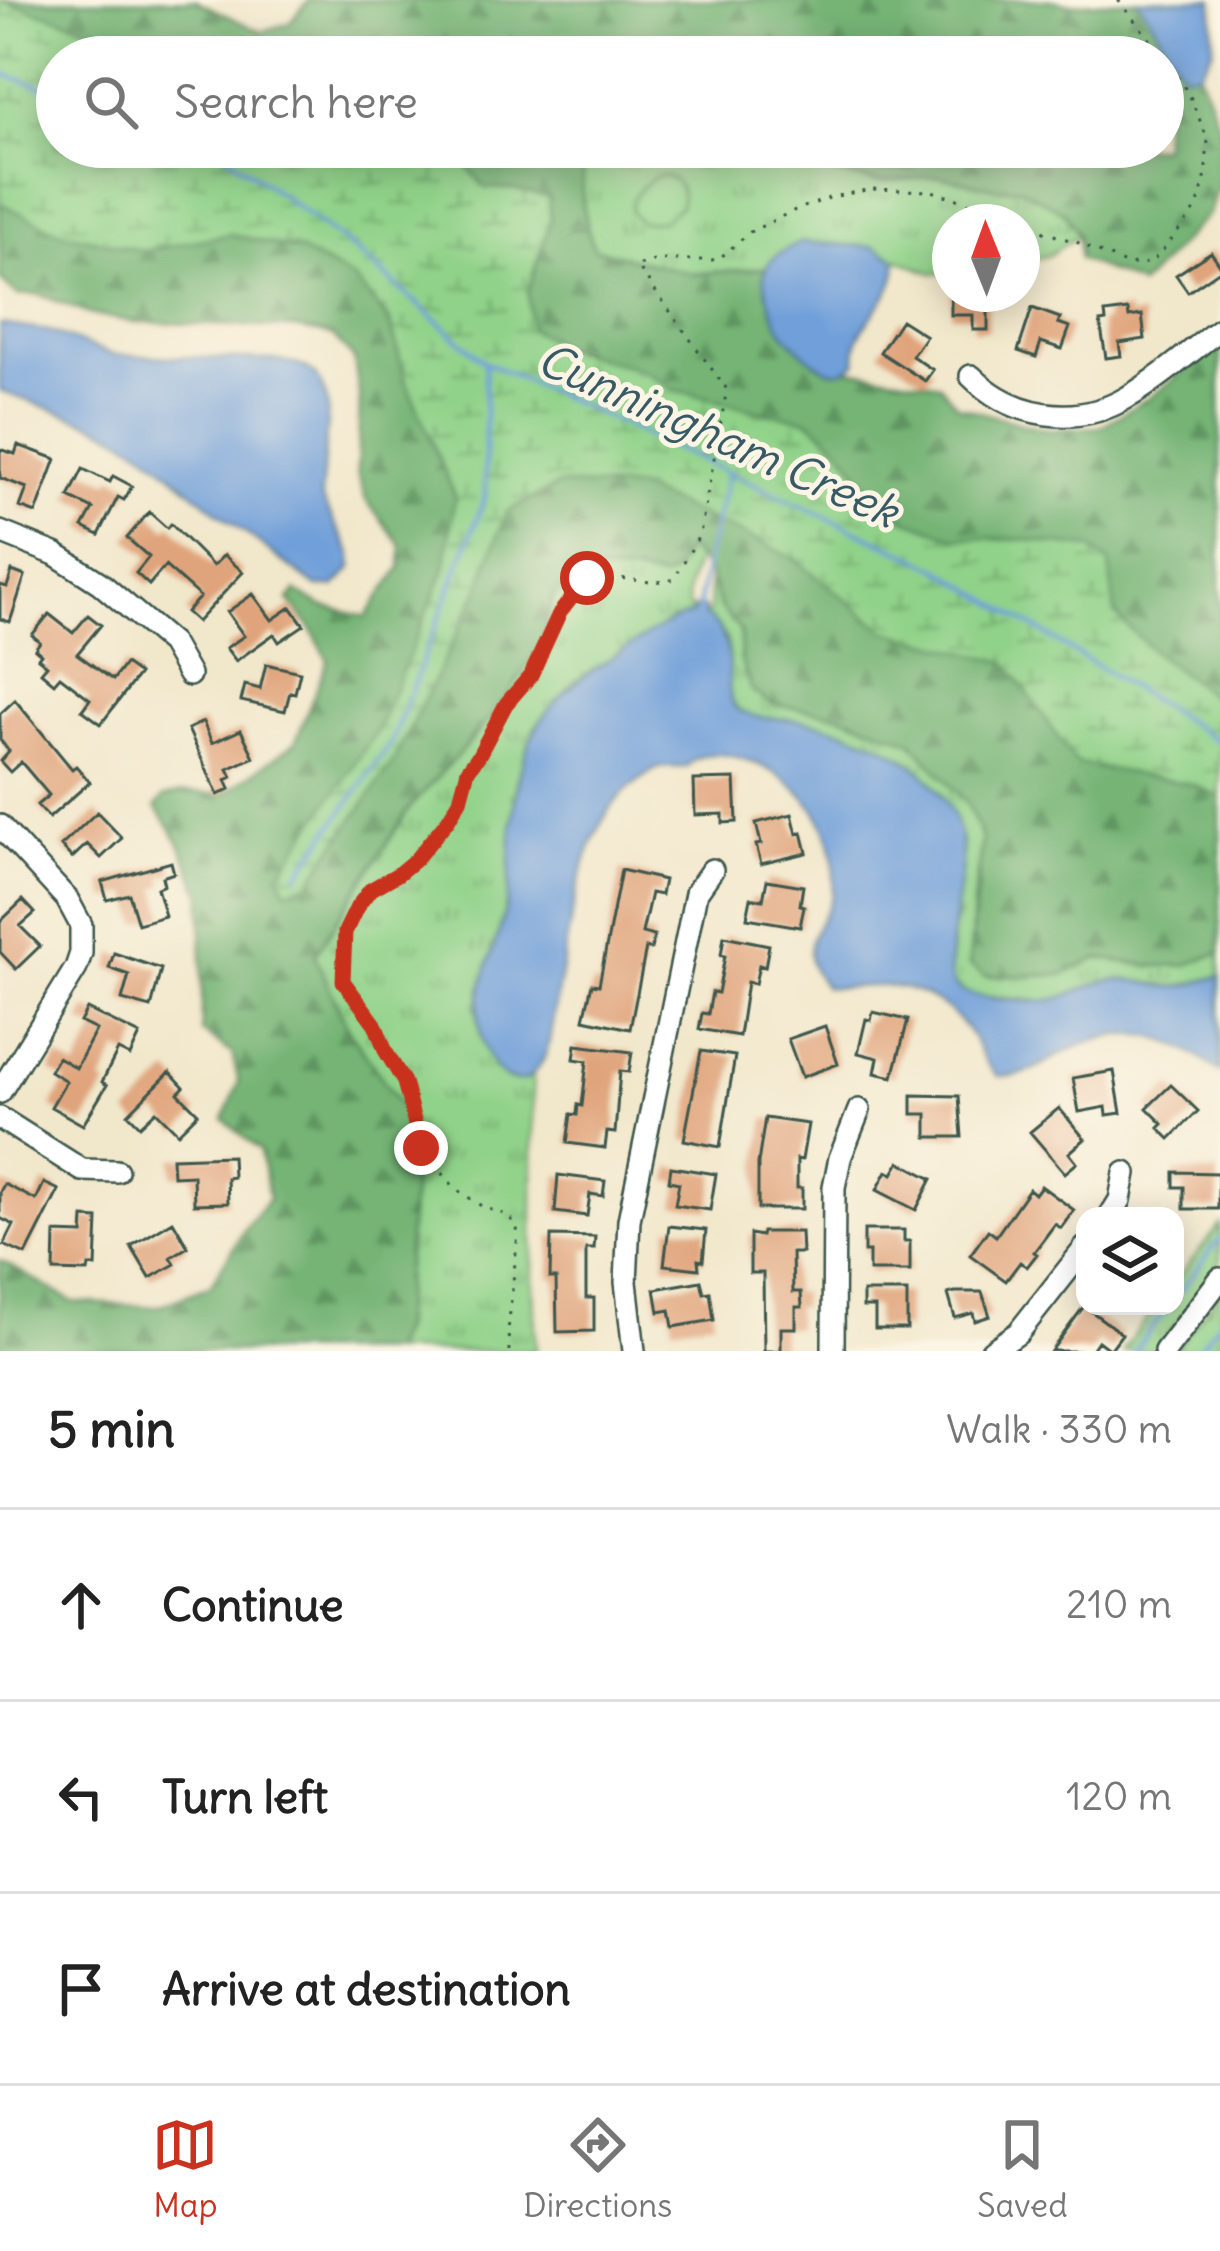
<!DOCTYPE html>
<html lang="en">
<head>
<meta charset="utf-8">
<style>
	body { margin:0; font-family:Delius,sans-serif; background:#f2f2f2; color:#222 }
	.controls { position:absolute; right:36px; bottom:36px; display:grid; overflow:hidden; border-radius:24px; box-shadow:0 6px 30px #0003 }
	.controls button { width:108px; height:108px; display:grid; place-items:center; padding:0; border:0; border-bottom:3px solid #e0e0e0; background:#fff; color:#222; font:60px sans-serif }
	.compass { position:absolute; left:932px; top:204px; width:108px; height:108px; border-radius:50%; background:#fff; box-shadow:0 6px 30px #0003; rotate:359deg }
	.stop { position:absolute; width:36px; height:36px; margin:-27px; border:9px solid #c8321e; border-radius:50%; background:#fff }
	.stop.end { background:#c8321e; border-color:#fff; box-shadow:0 3px 12px #0008 }
	.list { margin:0; padding:0; list-style:none }
	h2 { display:flex; justify-content:space-between; align-items:center; height:156px; margin:0; padding:0 48px; font-size:51px }
	h2 small { font-size:39px; font-weight:400; color:#767676 }
	.list li { display:grid; grid-template-columns:78px 1fr auto; gap:36px; align-items:center; box-sizing:border-box; height:192px; padding:0 48px; border-top:3px solid #e0e0e0 }
	.list b { display:block; font-size:45px; white-space:nowrap }
	.list em { font-size:39px; font-style:normal; color:#767676 }
	.icon { flex:none; width:66px; height:66px; fill:none; stroke:currentColor; stroke-width:2; stroke-linecap:round; stroke-linejoin:round }
	.map { position:relative; flex:none; width:1220px; height:1351px; overflow:hidden }
	.search { position:absolute; background:#fff; box-shadow:0 6px 30px #0003; left:36px; right:36px; top:36px; height:132px; display:flex; align-items:center; gap:30px; box-sizing:border-box; padding:0 42px; border-radius:66px; color:#767676; font-size:45px }
	.sheet { height:732px; background:#fff }
	nav { display:flex; justify-content:space-around; align-items:center; box-sizing:border-box; height:168px; border-top:3px solid #e0e0e0; background:#fff; font-size:33px; color:#767676 }
	nav a { display:grid; justify-items:center; gap:6px }
	nav .on { color:#c8321e }
	.map>svg:first-child { display:block }
	.grass { fill:url(#grass-tufts); stroke:#58885e; stroke-width:3 }
	.forest { fill:url(#forest-firs); stroke:#4a7854; stroke-width:3 }
	.wetland { fill:url(#wetland-marsh); stroke:#58885e; stroke-width:3 }
	.pitch { fill:#90d289; stroke:#58885e; stroke-width:3 }
	.water { fill:#6f9fd9; stroke:#476e86; stroke-width:3 }
	.lines { fill:none; stroke-linecap:round; stroke-linejoin:round }
	.stream { stroke:#6f9fd9; stroke-width:4.5 }
	.building { fill:#e0a47c }
	.minor-casing { stroke:#3e564b; stroke-width:26 }
	.path { stroke:#3e564b; stroke-width:3; stroke-dasharray:3 9; stroke-linecap:butt }
	.minor { stroke:#fff; stroke-width:21 }
	.route { stroke:#c8321e; stroke-width:15 }
	.labels { text-anchor:middle; stroke-width:10; stroke-linejoin:round; paint-order:stroke }
	.water-label { font-size:45px; font-style:italic; fill:#375a66; stroke:#fcf5e5 }
</style>
</head>
<body>
<div class="map">
<svg width="1220" height="1351" viewBox="0 0 1220 1351">
	<defs>
		<pattern id="grass-tufts" width="24" height="20" patternUnits="userSpaceOnUse" patternTransform="scale(3)"><rect width="24" height="20" fill="#90d289"/><path d="M3 7l-1-3M5 7V3M7 7l1-3M15 17l-1-3M17 17v-4M19 17l1-3" fill="none" stroke="#75ac71"/></pattern>
		<pattern id="forest-firs" width="22" height="20" patternUnits="userSpaceOnUse" patternTransform="scale(3)"><rect width="22" height="20" fill="#74b475"/><path d="M5 1l3.5 6h-7zM16 11l3.5 6h-7z" fill="#5f9461"/></pattern>
		<pattern id="wetland-marsh" width="20" height="14" patternUnits="userSpaceOnUse" patternTransform="scale(3)"><rect width="20" height="14" fill="#90d289"/><path d="M1 5h8M5 5V1M11 12h8M15 12V8" fill="none" stroke="#75ac71"/></pattern>
	</defs>
	<rect width="100%" height="100%" fill="#fcf5e5"/>
	<filter id="ink" filterUnits="userSpaceOnUse"><feTurbulence type="fractalNoise" baseFrequency=".00833" numOctaves="2"/><feDisplacementMap in="SourceGraphic" scale="24" xChannelSelector="R" yChannelSelector="G"/><feConvolveMatrix kernelMatrix="1 2 1 2 8 2 1 2 1" color-interpolation-filters="sRGB"/></filter>
	<filter id="wash" filterUnits="userSpaceOnUse"><feTurbulence type="fractalNoise" baseFrequency=".004" numOctaves="4" result="noise"/><feDisplacementMap in="SourceGraphic" scale="48" xChannelSelector="R" yChannelSelector="G"/><feGaussianBlur stdDeviation="2.7" result="paint"/><feColorMatrix in="noise" values="0 0 0 0 0 0 0 0 0 0 0 0 0 0 0 0 0 1.4 0 .05"/><feComposite in="paint" operator="in"/></filter>
	<g filter="url(#wash)">
		<rect width="100%" height="100%" fill="#f1e7cb"/>
		<!-- grass -->
		<path class="grass" d="M 589,147 L 718,147 L 747,156 L 878,182 L 939,176 L 996,188 L 1020,188 L 1064,211 L 1078,235 L 1049,255 L 1022,263 L 1022,222 L 950,222 L 950,274 L 932,273 L 896,259 L 875,247 L 802,242 L 781,253 L 765,268 L 694,274 L 594,249 C 582,215 577,182 589,147 Z
			M 687,546 L 699,557 C 691,574 681,598 693,614 L 673,620 L 575,681 L 535,727 L 516,781 L 507,903 L 477,1008 L 481,1037 L 494,1067 L 509,1080 L 526,1080 L 533,1075 L 533,1290 L 536,1351 L 391,1351 L 401,1329 L 412,1189 L 412,1122 L 348,1029 L 314,955 L 411,806 L 476,735 L 541,643 L 553,597 L 579,571 L 638,574 L 664,579 L 674,572 Z
			M 709,573 L 720,608 L 740,630 L 741,660 L 773,704 L 841,715 L 911,740 L 968,803 L 982,838 L 973,903 L 970,965 L 986,976 L 1061,975 L 1099,958 L 1151,966 L 1186,965 L 1220,953 L 1220,976 L 1176,987 L 1131,980 L 1100,983 L 1058,999 L 1041,1001 L 969,995 L 951,982 C 948,934 964,888 962,840 C 927,814 892,788 857,762 C 840,750 823,735 805,724 C 786,712 750,726 735,706 C 716,683 749,643 704,615 L 710,611 Z
			M 1220,1225 L 1220,1267 L 1155,1351 L 1122,1351 L 1157,1306 L 1175,1306 L 1175,1282 Z
			M 1220,1291 L 1220,1343 L 1214,1351 L 1174,1351 Z"/>
		<!-- forest -->
		<path class="forest" d="M 0,0 L 195,0 L 261,32 L 290,23 L 309,0 L 1049,0 L 1069,4 L 1137,0 C 1156,22 1166,49 1183,72 L 1199,72 L 1220,129 L 1220,182 L 1209,213 L 1140,286 C 1121,274 1100,270 1079,259 L 1078,235 L 1064,212 L 1020,188 L 996,188 L 939,176 L 878,182 L 747,156 L 718,147 L 1163,147 L 1163,57 L 139,57 L 115,35 Z
			M 446,147 L 589,147 C 577,183 582,215 594,249 L 694,274 L 765,268 L 764,276 L 768,295 L 784,333 L 816,363 L 828,370 L 847,369 L 940,384 L 957,406 L 1048,430 L 1100,427 L 1153,395 L 1220,345 L 1220,702 L 1155,653 L 1115,614 L 1109,562 L 1090,548 L 1016,539 L 956,538 L 889,513 L 840,447 L 808,420 L 758,411 L 673,389 L 642,370 L 564,348 L 530,328 L 528,290 L 551,218 L 512,189 L 485,188 L 462,160 Z
			M 0,203 L 58,231 L 144,251 L 231,234 L 301,251 L 354,279 L 389,321 L 406,381 L 455,496 L 445,569 L 377,731 L 280,874 L 309,883 L 392,764 L 478,592 L 506,512 L 559,485 L 638,488 L 791,556 L 886,631 L 1006,662 L 1076,763 L 1194,785 L 1220,797 L 1220,953 L 1186,965 L 1151,966 L 1099,958 L 1061,975 L 985,976 L 969,965 L 982,838 L 967,803 L 911,741 L 841,715 L 772,704 L 751,691 L 741,660 L 740,630 L 720,608 L 709,573 L 688,547 L 674,572 L 664,579 L 638,574 L 579,571 L 553,597 L 541,643 L 509,694 L 476,735 L 411,806 L 315,955 L 348,1029 L 412,1122 L 412,1189 L 401,1329 L 391,1351 L 0,1351 L 0,1260 L 73,1302 L 157,1307 L 210,1286 L 246,1227 L 269,1198 L 260,1151 L 224,1119 L 239,1082 L 232,1053 L 202,1032 L 202,894 L 179,842 L 156,807 L 164,797 L 181,793 L 224,794 L 295,743 L 328,660 L 309,625 L 289,600 L 296,591 L 322,606 L 366,617 L 401,567 L 402,546 L 366,500 L 357,472 L 360,400 L 354,359 L 332,335 L 295,328 L 135,322 L 89,314 L 38,294 L 17,295 L 0,279 Z"/>
		<!-- wetland -->
		<path class="wetland" d="M 0,0 L 115,35 L 139,57 L 57,57 L 57,147 L 446,147 L 462,160 L 485,188 L 512,189 L 548,197 L 551,218 L 528,290 L 530,329 L 564,348 L 642,370 L 673,389 L 758,411 L 808,420 L 840,447 L 889,513 L 956,538 L 1016,539 L 1090,548 L 1109,562 L 1115,614 L 1155,653 L 1220,702 L 1220,797 L 1194,785 L 1076,763 L 1006,662 L 886,631 L 791,556 L 638,488 L 559,485 L 506,512 L 478,592 L 392,764 L 309,883 L 287,890 L 279,874 L 377,731 L 445,569 L 455,496 L 406,381 L 390,321 L 354,279 L 301,251 L 231,234 L 144,251 L 58,231 L 0,203 Z"/>
		<!-- pitch -->
		<path class="pitch" d="M 658,176 C 676,174 685,190 680,206 L 662,221 L 641,222 L 631,213 C 628,196 644,184 658,176 Z"/>
		<!-- water -->
		<path class="water" d="M 1137,0 L 1213,0 L 1213,49 L 1199,72 L 1183,73 C 1166,49 1156,22 1137,0 Z
			M 802,242 L 875,247 L 896,259 C 900,289 873,308 861,333 C 855,343 857,352 856,363 C 847,369 840,374 829,370 C 818,367 792,343 785,334 C 776,324 761,283 765,271 C 769,256 789,248 802,242 Z
			M 0,324 L 49,331 L 113,355 L 275,360 C 308,364 324,373 328,409 L 321,498 L 352,555 L 352,569 L 334,587 L 317,587 L 220,514 L 148,454 L 121,437 L 88,422 L 0,391 Z
			M 694,608 L 704,608 L 704,615 C 747,642 715,698 740,711 C 759,721 784,717 804,721 C 843,727 899,747 927,777 C 987,840 952,886 950,958 C 950,967 949,978 954,985 C 964,999 1024,1002 1042,1001 C 1067,1000 1088,983 1112,980 C 1134,977 1154,987 1176,987 C 1190,987 1206,980 1220,976 L 1220,1072 C 1164,1030 1123,1022 1060,1055 C 1036,1067 1026,1078 998,1076 C 982,1063 979,1043 966,1028 C 942,999 912,984 873,986 C 857,986 841,989 825,987 C 815,974 806,962 810,945 C 813,927 828,913 832,895 C 844,827 801,775 737,757 C 720,752 697,752 686,767 C 677,768 667,766 659,768 C 650,771 643,778 636,783 C 577,821 569,942 555,1005 C 549,1035 552,1060 526,1080 C 509,1084 498,1075 490,1060 C 461,1002 496,958 507,902 C 511,881 510,859 511,838 C 519,747 532,707 613,657 C 638,642 664,621 693,614 Z"/>
		<g class="lines">
			<!-- stream -->
			<path class="stream" d="M 0,73 L 57,91
				M 217,147 L 356,251 L 485,362 L 936,567 L 1220,742
				M 699,608 C 703,561 718,519 728,473
				M 298,875 L 391,743 L 485,498 L 485,363
				M 1175,1298 L 1220,1239
				M 1134,1351 L 1169,1306
				M 1197,1351 L 1220,1320"/>
		</g>
		<g id="blocks">
			<!-- building -->
			<path class="building" d="M 1211,252 L 1220,265 L 1220,270 L 1188,292 L 1176,275 Z
				M 951,294 L 988,294 L 988,330 L 973,330 L 973,315 L 951,315 Z
				M 1032,308 L 1060,318 L 1058,323 L 1070,327 L 1062,349 L 1041,342 L 1036,357 L 1018,351 Z
				M 1128,310 L 1129,317 L 1142,315 L 1145,339 L 1119,343 L 1121,356 L 1106,358 L 1100,322 L 1106,321 L 1105,313 Z
				M 901,320 L 926,336 L 912,356 L 933,370 L 925,381 L 880,352 Z
				M 18,445 L 56,459 L 36,513 L 20,507 L 27,488 L 0,478 L 0,449 L 15,454 Z
				M 83,469 L 110,482 L 113,476 L 132,486 L 124,500 L 118,497 L 99,535 L 83,527 L 93,509 L 69,497 Z
				M 149,512 L 167,528 L 171,524 L 213,566 L 224,555 L 243,572 L 197,622 L 186,612 L 200,597 L 165,566 L 149,585 L 136,573 L 149,557 L 127,538 Z
				M 12,571 L 25,576 L 10,622 L 0,619 L 0,585 L 7,587 Z
				M 253,594 L 272,620 L 291,607 L 304,625 L 279,642 L 274,634 L 236,661 L 226,648 L 244,636 L 227,612 Z
				M 49,614 L 73,633 L 88,615 L 101,625 L 77,654 L 113,680 L 125,664 L 139,674 L 101,724 L 82,710 L 90,699 L 60,676 L 54,683 L 41,672 L 47,665 L 38,658 L 41,654 L 35,649 L 40,642 L 32,635 Z
				M 266,664 L 300,672 L 295,693 L 290,692 L 285,711 L 241,701 L 245,685 L 260,689 Z
				M 15,700 L 72,769 L 76,766 L 90,782 L 49,818 L 37,805 L 49,795 L 21,762 L 10,772 L 0,761 L 9,751 L 0,740 L 0,714 Z
				M 203,722 L 212,743 L 241,730 L 254,757 L 228,769 L 232,777 L 226,780 L 230,789 L 218,795 L 188,729 Z
				M 735,779 L 737,822 L 723,823 L 723,814 L 695,815 L 694,780 Z
				M 97,812 L 122,838 L 101,858 L 87,844 L 72,858 L 61,846 Z
				M 792,814 L 797,834 L 802,832 L 807,853 L 761,864 L 756,845 L 761,844 L 756,823 Z
				M 171,862 L 174,873 L 162,877 L 164,885 L 157,888 L 165,916 L 138,924 L 129,894 L 107,900 L 102,882 Z
				M 621,870 L 664,880 L 661,895 L 651,893 L 642,933 L 654,936 L 651,949 L 646,948 L 630,1029 L 584,1019 L 592,984 L 599,985 Z
				M 767,880 L 803,886 L 800,905 L 804,906 L 800,927 L 747,918 L 751,898 L 763,900 Z
				M 23,900 L 35,913 L 20,926 L 40,946 L 16,969 L 0,952 L 0,922 Z
				M 724,936 L 769,945 L 765,967 L 759,965 L 755,984 L 747,982 L 739,1036 L 699,1029 L 702,1013 L 708,1014 L 712,992 L 718,993 L 725,956 L 721,955 Z
				M 114,953 L 161,969 L 151,1008 L 122,1000 L 129,975 L 109,968 Z
				M 87,1009 L 140,1035 L 130,1056 L 118,1050 L 102,1082 L 107,1085 L 83,1125 L 51,1107 L 66,1081 L 50,1071 L 58,1057 L 76,1068 L 96,1030 L 80,1022 Z
				M 873,1012 L 908,1020 L 893,1077 L 875,1073 L 878,1058 L 858,1053 L 866,1019 L 871,1020 Z
				M 825,1026 L 838,1064 L 802,1077 L 788,1039 Z
				M 576,1045 L 632,1052 L 629,1072 L 620,1071 L 615,1133 L 607,1132 L 605,1148 L 567,1143 L 571,1114 L 577,1115 L 578,1105 L 582,1106 L 587,1061 L 574,1059 Z
				M 701,1051 L 735,1056 L 720,1147 L 684,1140 Z
				M 1114,1071 L 1121,1113 L 1107,1115 L 1106,1107 L 1079,1112 L 1073,1078 Z
				M 170,1072 L 184,1087 L 178,1093 L 198,1113 L 178,1133 L 156,1111 L 140,1126 L 128,1114 Z
				M 1171,1085 L 1198,1111 L 1170,1139 L 1159,1128 L 1163,1124 L 1147,1108 Z
				M 912,1095 L 959,1096 L 962,1137 L 927,1137 L 927,1114 L 912,1114 Z
				M 1059,1108 L 1085,1139 L 1069,1153 L 1077,1163 L 1065,1173 L 1030,1132 Z
				M 765,1118 L 808,1124 L 802,1160 L 797,1159 L 797,1188 L 802,1188 L 802,1209 L 758,1209 L 758,1163 Z
				M 232,1156 L 233,1177 L 227,1178 L 228,1203 L 194,1204 L 193,1175 L 173,1176 L 172,1158 Z
				M 900,1162 L 932,1179 L 916,1210 L 877,1190 L 887,1171 L 893,1174 Z
				M 671,1167 L 716,1174 L 710,1210 L 675,1205 L 679,1183 L 669,1181 Z
				M 1174,1172 L 1218,1173 L 1218,1209 L 1184,1209 L 1184,1187 L 1174,1187 Z
				M 558,1175 L 605,1181 L 603,1196 L 590,1194 L 587,1216 L 555,1212 Z
				M 44,1183 L 59,1190 L 26,1255 L 4,1245 L 14,1225 L 0,1218 L 0,1192 L 4,1184 L 36,1200 Z
				M 1041,1186 L 1074,1210 L 1061,1228 L 1055,1224 L 1034,1252 L 1037,1254 L 1027,1267 L 1020,1262 L 1006,1281 L 970,1255 L 988,1230 L 996,1236 L 1029,1189 L 1035,1194 Z
				M 84,1218 L 98,1219 L 96,1267 L 89,1266 L 88,1272 L 54,1271 L 55,1233 L 83,1234 Z
				M 173,1221 L 188,1247 L 171,1257 L 175,1264 L 150,1278 L 131,1246 Z
				M 669,1226 L 706,1230 L 703,1261 L 698,1260 L 699,1269 L 664,1265 Z
				M 864,1230 L 904,1230 L 904,1241 L 910,1241 L 910,1271 L 869,1271 L 869,1252 L 864,1252 Z
				M 762,1232 L 801,1232 L 802,1253 L 792,1253 L 793,1292 L 801,1292 L 802,1307 L 796,1307 L 796,1328 L 781,1328 L 781,1351 L 764,1351 L 763,1273 L 750,1273 L 750,1234 L 761,1236 Z
				M 551,1236 L 595,1237 L 594,1249 L 586,1249 L 586,1298 L 594,1298 L 594,1331 L 557,1332 L 556,1278 L 550,1278 Z
				M 701,1281 L 704,1293 L 710,1292 L 714,1320 L 673,1327 L 670,1310 L 659,1312 L 655,1289 Z
				M 863,1292 L 907,1292 L 907,1329 L 875,1329 L 875,1307 L 863,1307 Z
				M 955,1292 L 982,1292 L 990,1316 L 975,1321 L 973,1313 L 955,1318 L 948,1294 Z
				M 1084,1306 L 1122,1334 L 1110,1350 L 1098,1341 L 1091,1351 L 1051,1351 Z"/>
		</g>
	</g>
	<g filter="url(#ink)">
		<use href="#blocks" fill-opacity="0" stroke="#3e564b" stroke-width="3"/>
		<g class="lines">
			<defs>
				<path id="minor" d="M 971,376 C 1013,418 1077,428 1128,397 C 1161,378 1190,351 1220,329
					M 0,532 L 55,554 L 100,583 L 171,643 L 189,675
					M 0,826 L 67,899 L 81,925 L 81,953 L 76,968 L 0,1092
					M 0,1118 L 82,1170 L 117,1171
					M 1110,1216 L 1120,1200 L 1125,1173
					M 634,1351 L 626,1282 L 629,1220 L 696,893 L 712,870
					M 833,1351 L 834,1187 L 840,1158 L 859,1110
					M 992,1351 L 1018,1333 L 1085,1248
					M 1165,1351 L 1220,1279"/>
			</defs>
			<!-- minor casing -->
			<use href="#minor" class="minor-casing"/>
			<!-- path -->
			<path class="path" d="M 509,1351 L 508,1331 L 518,1233 L 516,1225 L 507,1215 L 483,1207 L 456,1189 L 421,1148 L 404,1082 L 386,1051 L 375,1024 L 357,999 L 347,989 L 342,972 L 345,932 L 357,907 L 370,891 L 398,875 L 416,858 L 448,820 L 460,800 L 468,770 L 479,755 L 506,704 L 531,675 L 559,613 L 587,578 C 616,572 645,588 674,579 L 700,534 L 726,394 L 725,382 L 719,379 L 637,266 L 657,260 L 712,260 L 721,257 L 750,232 L 793,211 L 832,197 L 871,189 L 932,191 L 976,205 L 1010,206 L 1044,232 L 1079,243 L 1127,265 L 1149,263 L 1159,255 L 1197,208 L 1205,180 L 1208,140 L 1189,94 L 1161,53 L 1118,0"/>
			<!-- minor -->
			<use href="#minor" class="minor"/>
		</g>
	</g>
	<g class="lines" filter="url(#ink)">
		<!-- route -->
		<path class="route" d="M 421,1148 L 404,1082 L 386,1052 L 375,1024 L 343,981 L 345,932 L 357,907 L 370,890 L 398,874 L 416,859 L 448,820 L 460,800 L 468,770 L 479,755 L 506,704 L 531,675 L 559,614 L 587,578"/>
	</g>
	<g class="labels">
		<!-- water labels -->
		<g class="water-label">
			<text transform="translate(718 435) rotate(24)" y="16">Cunningham Creek</text>
		</g>
	</g>
</svg>
<div class="controls">
<button><svg class="icon" aria-label="layers" viewBox="0 0 24 24"><path d="M12 4l9 5-9 5-9-5zM3 14l9 5 9-5"/></svg></button>
</div>
<svg class="compass" viewBox="-18 -18 36 36"><path d="M0-13l5 13h-10z" fill="#e53935"/><path d="M0 13l5-13h-10z" fill="#767676"/></svg>
<div class="stop" style="left:587px;top:578px"></div>
<div class="stop end" style="left:421px;top:1148px"></div>
<div class="search"><svg class="icon" aria-label="search" viewBox="0 0 24 24"><circle cx="10" cy="10" r="6"/><path d="M15 15l6 6"/></svg>Search here</div>
</div>
<section class="sheet">
<h2>5 min<small>Walk · 330 m</small></h2>
<ul class="list">
<li><svg class="icon" aria-label="ahead" viewBox="0 0 24 24"><path d="M12 20V5M6 11l6-6 6 6"/></svg><div><b>Continue</b></div><em>210 m</em></li>
<li><svg class="icon" aria-label="left" viewBox="0 0 24 24"><path d="M17 20v-9H6M10 6l-5 5 5 5"/></svg><div><b>Turn left</b></div><em>120 m</em></li>
<li><svg class="icon" aria-label="arrive" viewBox="0 0 24 24"><path d="M6 21V4h12l-3 4 3 4H6"/></svg><div><b>Arrive at destination</b></div></li>
</ul>
</section>
<nav>
<a class="on"><svg class="icon" aria-label="map" viewBox="0 0 24 24"><path d="M3 6l6-2 6 2 6-2v14l-6 2-6-2-6 2zM9 4v14M15 6v14"/></svg>Map</a>
<a><svg class="icon" aria-label="directions" viewBox="0 0 24 24"><path d="M12 3l9 9-9 9-9-9zM9 14v-3h6M13 9l2 2-2 2"/></svg>Directions</a>
<a><svg class="icon" aria-label="saved" viewBox="0 0 24 24"><path d="M7 4h10v16l-5-4-5 4z"/></svg>Saved</a>
</nav>
</body>
</html>
